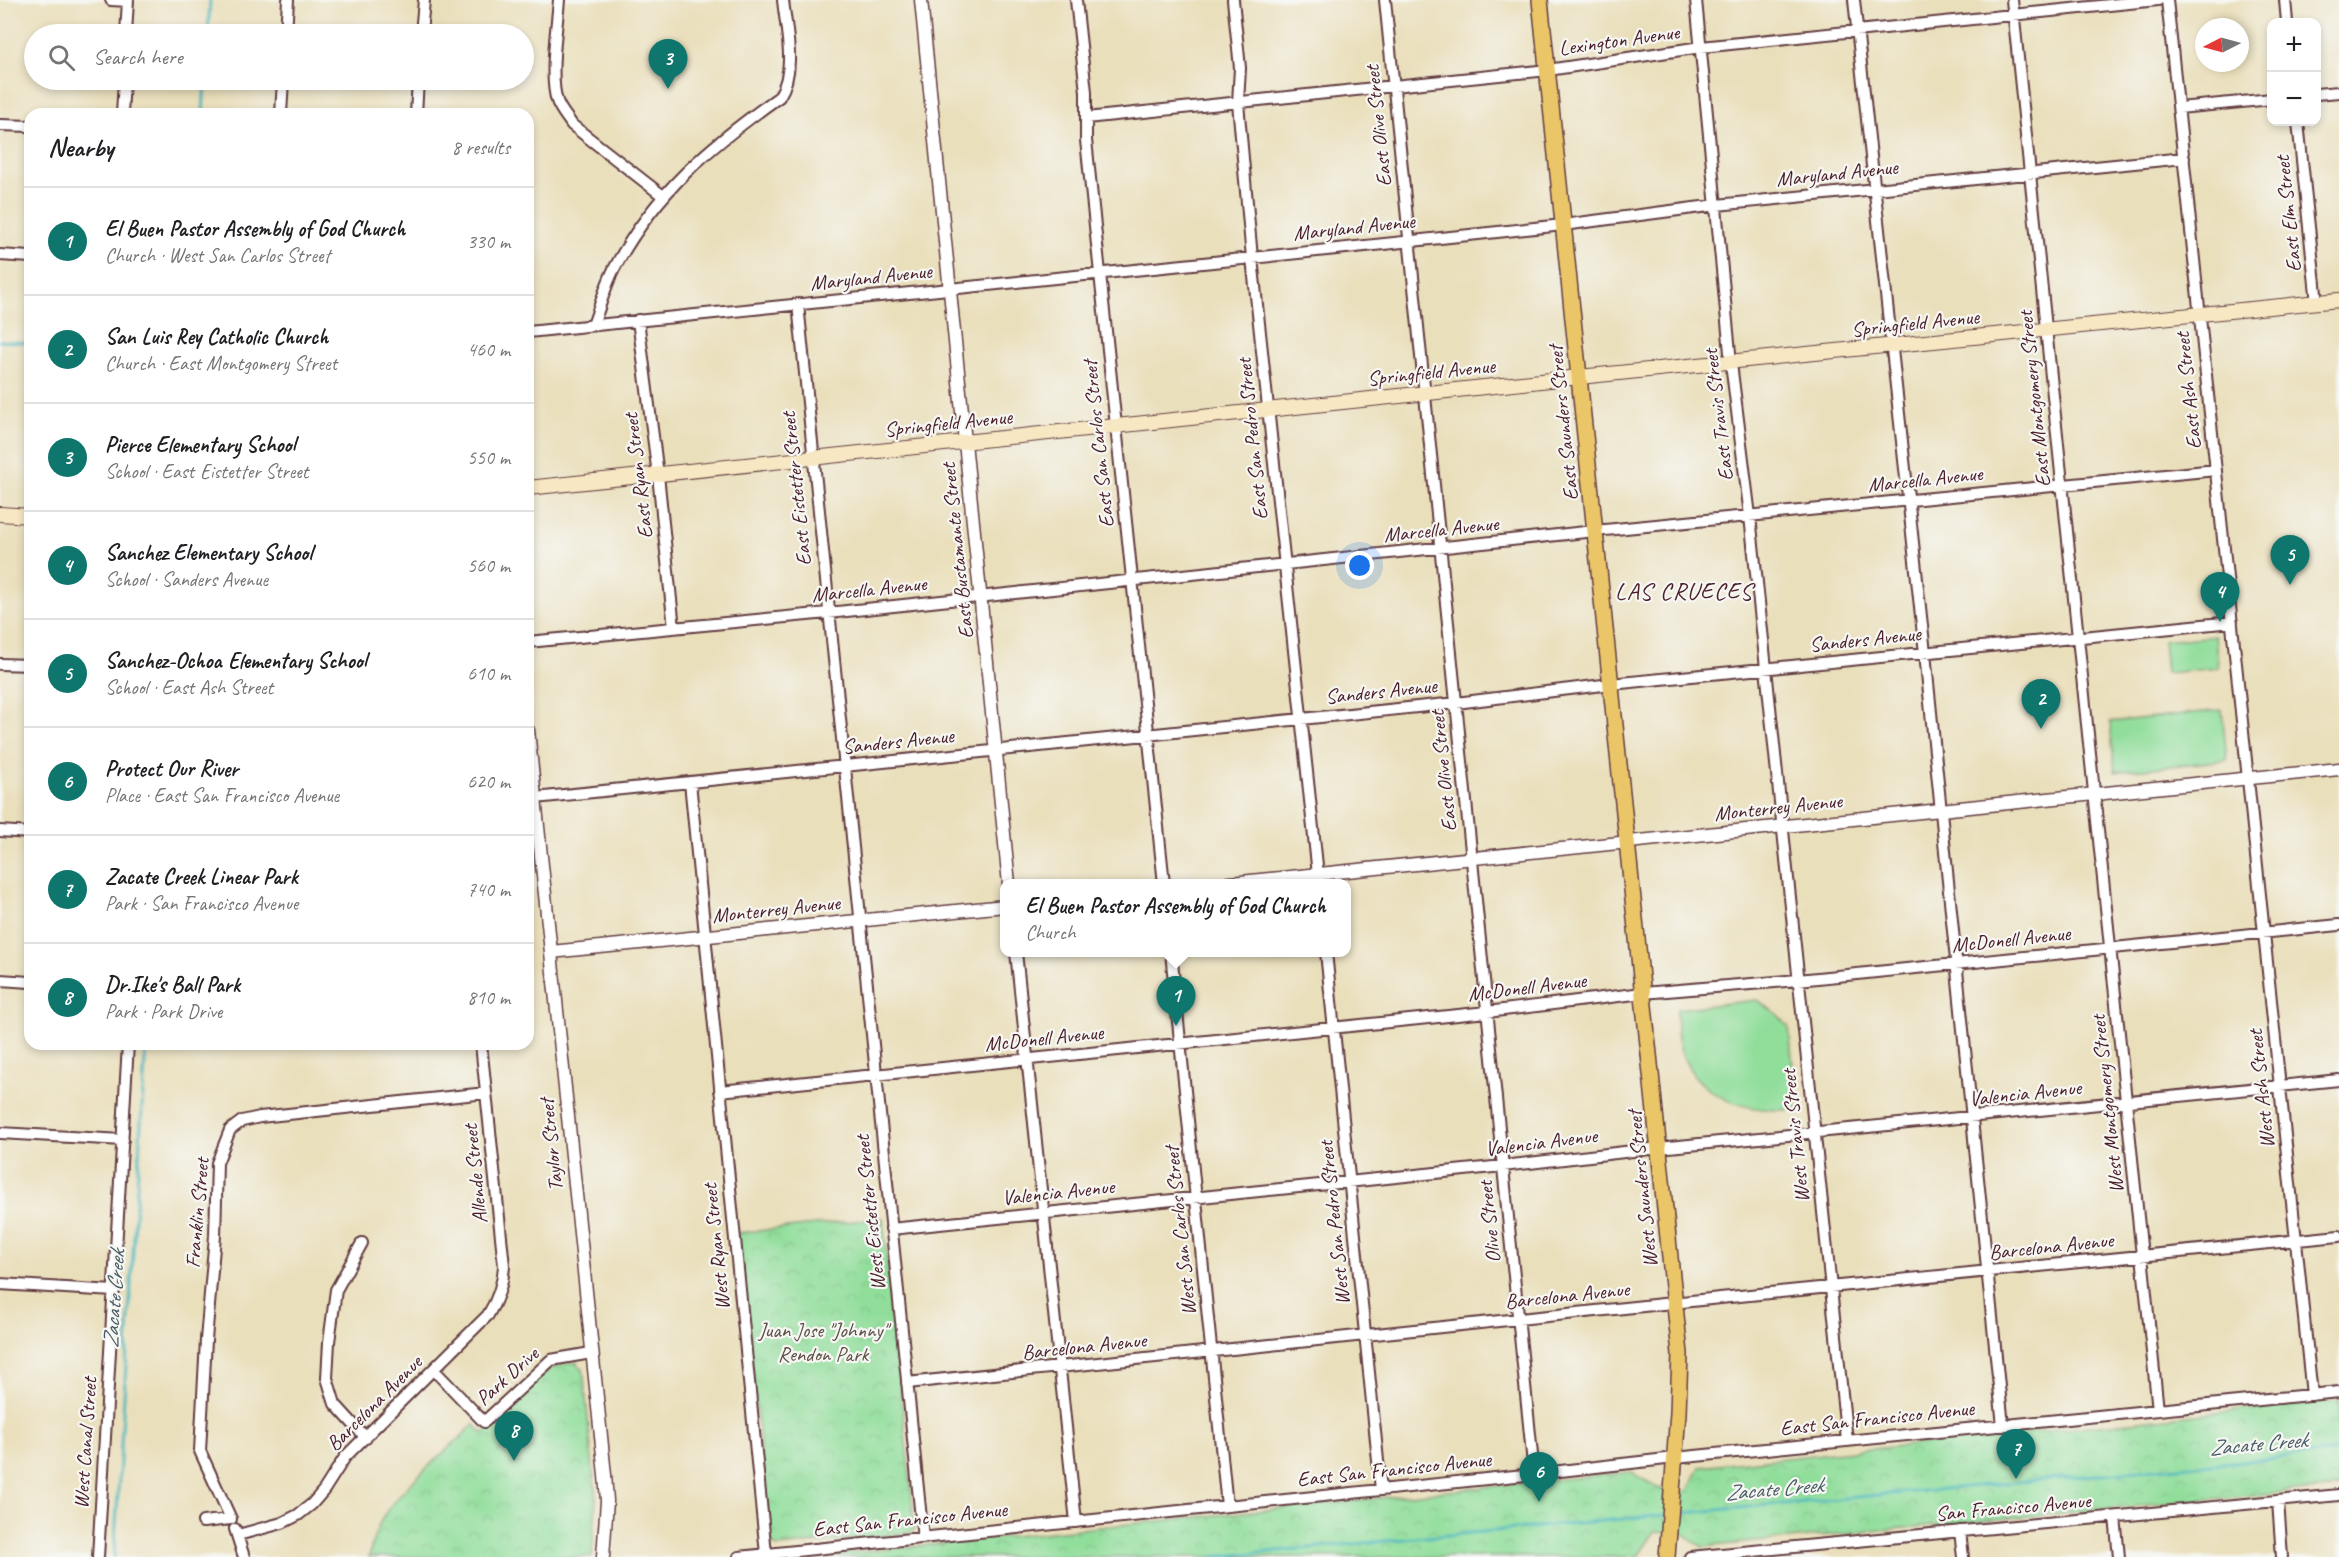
<!DOCTYPE html>
<html lang="en">
<head>
<meta charset="utf-8">
<style>
	body { margin:0; font-family:Caveat,sans-serif; background:#f6f6f6; color:#202124 }
	.controls { position:absolute; right:18px; top:18px; display:grid; overflow:hidden; border-radius:12px; box-shadow:0 3px 9px #0003 }
	.controls button { width:54px; height:54px; display:grid; place-items:center; padding:0; border:0; border-bottom:2px solid #e0e0e0; background:#fff; color:#202124; font:30px sans-serif }
	.compass { position:absolute; left:2195px; top:18px; width:54px; height:54px; border-radius:50%; background:#fff; box-shadow:0 3px 9px #0003; rotate:264deg }
	.you { position:absolute; left:1360px; top:566px; width:21px; height:21px; margin:-15px; border:4px solid #fff; border-radius:50%; background:#1a73e8; box-shadow:0 0 0 9px #1a73e833 }
	.badge { display:grid; place-items:center; width:39px; height:39px; border-radius:50%; background:#0f766e; color:#fff; font-size:20px; font-weight:700 }
	.pin { position:absolute; translate:-50% -50px; filter:drop-shadow(0 2px 3px #0008) }
	.pin::after { content:''; position:absolute; top:32px; width:21px; height:18px; background:inherit; clip-path:polygon(0 0,100% 0,50% 100%) }
	.popup { position:absolute; left:1000px; top:879px; width:351px; height:78px; box-sizing:border-box; display:grid; place-content:center; border-radius:12px; background:#fff; filter:drop-shadow(0 2px 4px #0005); font-size:20px; white-space:nowrap; color:#757577 }
	.popup b { font-size:22px; color:#202124 }
	.popup::after { content:''; position:absolute; left:50%; top:100%; margin-left:-12px; border:12px solid transparent; border-top-color:#fff }
	.list { margin:0; padding:0; list-style:none }
	h2 { display:flex; justify-content:space-between; align-items:center; height:78px; margin:0; padding:0 24px; font-size:26px }
	h2 small { font-size:20px; font-weight:400; color:#757577 }
	.list li { display:grid; grid-template-columns:39px 1fr auto; gap:18px; align-items:center; box-sizing:border-box; height:108px; padding:0 24px; border-top:2px solid #e0e0e0 }
	.list b { display:block; font-size:22px; white-space:nowrap }
	.list p { margin:0; font-size:20px; white-space:nowrap; color:#757577 }
	.list em { font-size:20px; font-style:normal; color:#757577 }
	.icon { flex:none; width:33px; height:33px; fill:none; stroke:currentColor; stroke-width:2; stroke-linecap:round; stroke-linejoin:round }
	.map { position:relative; flex:none; width:2339px; height:1557px; overflow:hidden }
	.search { position:absolute; background:#fff; box-shadow:0 3px 9px #0003; left:24px; top:24px; width:510px; height:66px; display:flex; align-items:center; gap:15px; box-sizing:border-box; padding:0 21px; border-radius:33px; color:#757577; font-size:22px }
	.panel { position:absolute; background:#fff; box-shadow:0 3px 9px #0003; left:24px; top:108px; width:510px; height:942px; border-radius:18px }
	.map>svg:first-child { display:block }
	.green { fill:#91de9b; stroke:#6e7e63; stroke-width:1.5 }
	.park { fill:url(#park-crowns); stroke:#6e7e63; stroke-width:1.5 }
	.lines { fill:none; stroke-linecap:round; stroke-linejoin:round }
	.stream { stroke:#45b5bc; stroke-width:3 }
	.minor-casing { stroke:#623c41; stroke-width:14 }
	.tertiary-casing { stroke:#623c41; stroke-width:15 }
	.secondary-casing { stroke:#623c41; stroke-width:16 }
	.primary-casing { stroke:#623c41; stroke-width:18 }
	.minor { stroke:#fff; stroke-width:10 }
	.tertiary { stroke:#fff; stroke-width:12 }
	.secondary { stroke:#f7e8c3; stroke-width:14 }
	.primary { stroke:#eac669; stroke-width:15 }
	.labels { text-anchor:middle; stroke-width:4.5; stroke-linejoin:round; paint-order:stroke }
	.street-label { font-size:21px; fill:#4a1f2b; stroke:#f6f6f2 }
	.park-label { font-size:21px; fill:#5c4f47; stroke:#f6f6f2 }
	.water-label { font-size:22px; font-style:italic; fill:#485b65; stroke:#f6f6f2 }
	.quarter-label { font-size:24px; letter-spacing:1.5px; fill:#4a1f2b; stroke:#f6f6f2 }
</style>
</head>
<body>
<div class="map">
<svg width="2339" height="1557" viewBox="0 0 2339 1557">
	<defs>
		<pattern id="park-crowns" width="20" height="18" patternUnits="userSpaceOnUse" patternTransform="scale(1.5)"><rect width="20" height="18" fill="#91de9b"/><path d="M2 6a3 3 0 1 1 6 0M12 15a3 3 0 1 1 6 0" fill="none" stroke="#7fbe86"/></pattern>
	</defs>
	<rect width="100%" height="100%" fill="#f6f6f2"/>
	<filter id="ink" filterUnits="userSpaceOnUse"><feTurbulence type="fractalNoise" baseFrequency=".0167" numOctaves="2"/><feDisplacementMap in="SourceGraphic" scale="12" xChannelSelector="R" yChannelSelector="G"/><feConvolveMatrix kernelMatrix="1 2 1 2 8 2 1 2 1" color-interpolation-filters="sRGB"/></filter>
	<filter id="wash" filterUnits="userSpaceOnUse"><feTurbulence type="fractalNoise" baseFrequency=".008" numOctaves="4" result="noise"/><feDisplacementMap in="SourceGraphic" scale="24" xChannelSelector="R" yChannelSelector="G"/><feGaussianBlur stdDeviation="1.35" result="paint"/><feColorMatrix in="noise" values="0 0 0 0 0 0 0 0 0 0 0 0 0 0 0 0 0 1.4 0 .05"/><feComposite in="paint" operator="in"/></filter>
	<g filter="url(#wash)">
		<rect width="100%" height="100%" fill="#eadfbb"/>
		<!-- green -->
		<path class="green" d="M 2215,636 L 2218,668 L 2166,673 L 2163,641 Z
			M 2222,710 L 2227,760 L 2115,772 L 2110,722 Z
			M 1757,1000 L 1776,1013 L 1789,1027 L 1797,1109 C 1729,1116 1671,1084 1677,1009 Z"/>
		<!-- park -->
		<path class="park" d="M 883,1218 L 915,1529 L 910,1533 L 778,1547 L 773,1545 L 769,1535 L 738,1233 Z
			M 577,1362 L 577,1365 L 583,1368 L 596,1499 L 592,1557 L 369,1557 C 372,1542 377,1526 385,1514 C 409,1480 445,1453 474,1424 L 483,1434 L 548,1370 L 562,1364 Z
			M 2339,1400 L 2339,1487 L 1702,1547 L 1683,1533 L 1655,1531 L 1638,1556 L 1623,1557 L 810,1557 L 1631,1472 L 1658,1488 L 1687,1492 L 1700,1467 Z"/>
		<g class="lines">
			<!-- stream -->
			<path class="stream" d="M 208,34 L 210,0
				M 203,114 L 205,80
				M 0,341 L 30,343
				M 1675,1514 L 2339,1452
				M 114,1557 L 146,1044
				M 1213,1557 L 1665,1515"/>
		</g>
	</g>
	<g filter="url(#ink)">
		<g class="lines">
			<defs>
				<path id="minor" d="M 111,0 L 128,1
					M 559,0 C 557,26 549,77 557,101 C 560,110 567,117 572,125 L 663,196
					M 1076,0 L 1086,92 L 1086,140 L 1164,884
					M 1233,0 L 1240,68 L 1238,103 L 1252,258 L 1319,884
					M 1385,0 L 1534,1474
					M 1696,0 L 1731,363 L 1750,516 L 1847,1441
					M 1854,0 L 1925,653 L 2003,1426
					M 2012,0 L 2158,1410
					M 2167,0 L 2312,1395
					M 2285,0 L 2287,22
					M 126,34 L 128,0
					M 286,34 L 288,0
					M 421,34 L 424,0
					M 2316,94 L 2339,92
					M 2179,108 L 2272,99
					M 122,114 L 124,80
					M 281,114 L 283,80
					M 416,114 L 418,80
					M 1086,118 L 1548,70 L 1701,47 L 2158,0
					M 2298,122 L 2317,303
					M 0,125 L 30,126
					M 0,255 L 30,257
					M 798,304 L 923,1538
					M 638,320 L 658,475 L 674,628
					M 593,325 C 600,307 605,286 614,269 C 655,192 710,146 779,97 C 797,70 786,30 783,0
					M 528,332 L 1252,258 L 1563,225 L 1717,205 L 2184,158
					M 528,642 L 828,613 L 1595,531 L 2216,470
					M 0,664 L 30,665
					M 690,782 L 766,1554
					M 535,798 L 1456,703 L 1611,684 L 2232,622
					M 0,831 L 30,833
					M 1016,952 L 1076,1522
					M 1171,952 L 1227,1506
					M 1326,952 L 1381,1490
					M 0,980 L 30,982
					M 720,1091 L 1487,1012 L 1643,993 L 1798,980 L 2339,925
					M 0,1133 L 123,1140
					M 891,1229 L 1503,1166 L 1659,1148 L 2339,1080
					M 362,1243 L 336,1290 L 329,1342 L 327,1378 L 335,1404 L 366,1438
					M 0,1284 L 114,1291
					M 434,1370 L 484,1422 L 551,1360 L 591,1353
					M 907,1383 L 1720,1298 L 2339,1236
					M 2278,1501 L 2282,1557
					M 2115,1517 L 2119,1557
					M 203,1522 L 231,1519 L 200,1451 L 206,1340 L 215,1236 L 217,1163 L 230,1130 L 242,1121 L 260,1117 L 486,1093
					M 235,1529 L 244,1557
					M 1960,1531 L 1963,1557
					M 238,1535 L 282,1523 L 298,1515 L 312,1504 L 324,1490 L 345,1457 L 488,1315 C 498,1299 503,1285 504,1266 L 481,1044
					M 98,1557 L 128,1044
					M 739,1557 L 1534,1474 L 1675,1458 L 2339,1392
					M 1690,1557 L 2339,1495"/>
				<path id="tertiary" d="M 921,0 L 1009,884
					M 528,730 L 605,1475 L 607,1501 L 603,1557
					M 1221,884 L 2339,769
					M 551,952 L 1005,906"/>
				<path id="secondary" d="M 528,488 L 1579,377 L 2339,300
					M 0,514 L 30,516"/>
				<path id="primary" d="M 1540,0 L 1680,1354 L 1678,1413 L 1667,1557"/>
			</defs>
			<!-- minor casing -->
			<use href="#minor" class="minor-casing"/>
			<!-- tertiary casing -->
			<use href="#tertiary" class="tertiary-casing"/>
			<!-- secondary casing -->
			<use href="#secondary" class="secondary-casing"/>
			<!-- primary casing -->
			<use href="#primary" class="primary-casing"/>
			<!-- minor -->
			<use href="#minor" class="minor"/>
			<!-- tertiary -->
			<use href="#tertiary" class="tertiary"/>
			<!-- secondary -->
			<use href="#secondary" class="secondary"/>
			<!-- primary -->
			<use href="#primary" class="primary"/>
		</g>
	</g>
	<g class="labels">
		<!-- street labels -->
		<g class="street-label">
			<text transform="translate(1619 40) rotate(-8)" y="7">Lexington Avenue</text>
			<text transform="translate(1378 126) rotate(-96)" y="7">East Olive Street</text>
			<text transform="translate(1837 173) rotate(-6)" y="7">Maryland Avenue</text>
			<text transform="translate(2288 214) rotate(-96)" y="7">East Elm Street</text>
			<text transform="translate(1354 227) rotate(-6)" y="7">Maryland Avenue</text>
			<text transform="translate(871 277) rotate(-6)" y="7">Maryland Avenue</text>
			<text transform="translate(1915 323) rotate(-6)" y="7">Springfield Avenue</text>
			<text transform="translate(1431 372) rotate(-6)" y="7">Springfield Avenue</text>
			<text transform="translate(2188 391) rotate(-96)" y="7">East Ash Street</text>
			<text transform="translate(2034 399) rotate(-96)" y="7">East Montgomery Street</text>
			<text transform="translate(1718 415) rotate(-97)" y="7">East Travis Street</text>
			<text transform="translate(948 423) rotate(-6)" y="7">Springfield Avenue</text>
			<text transform="translate(1563 423) rotate(-96)" y="7">East Saunders Street</text>
			<text transform="translate(1252 439) rotate(-96)" y="7">East San Pedro Street</text>
			<text transform="translate(1098 444) rotate(-96)" y="7">East San Carlos Street</text>
			<text transform="translate(638 476) rotate(-97)" y="7">East Ryan Street</text>
			<text transform="translate(1925 479) rotate(-6)" y="7">Marcella Avenue</text>
			<text transform="translate(796 489) rotate(-96)" y="7">East Eistetter Street</text>
			<text transform="translate(1441 529) rotate(-6)" y="7">Marcella Avenue</text>
			<text transform="translate(957 551) rotate(-96)" y="7">East Bustamante Street</text>
			<text transform="translate(869 589) rotate(-6)" y="7">Marcella Avenue</text>
			<text transform="translate(1865 639) rotate(-6)" y="7">Sanders Avenue</text>
			<text transform="translate(1381 691) rotate(-6)" y="7">Sanders Avenue</text>
			<text transform="translate(898 741) rotate(-6)" y="7">Sanders Avenue</text>
			<text transform="translate(1443 771) rotate(-96)" y="7">East Olive Street</text>
			<text transform="translate(1778 807) rotate(-6)" y="7">Monterrey Avenue</text>
			<text transform="translate(776 909) rotate(-6)" y="7">Monterrey Avenue</text>
			<text transform="translate(2011 939) rotate(-6)" y="7">McDonell Avenue</text>
			<text transform="translate(1527 987) rotate(-7)" y="7">McDonell Avenue</text>
			<text transform="translate(1044 1038) rotate(-6)" y="7">McDonell Avenue</text>
			<text transform="translate(2261 1089) rotate(-96)" y="7">West Ash Street</text>
			<text transform="translate(2025 1093) rotate(-6)" y="7">Valencia Avenue</text>
			<text transform="translate(2107 1104) rotate(-96)" y="7">West Montgomery Street</text>
			<text transform="translate(1795 1136) rotate(-96)" y="7">West Travis Street</text>
			<text transform="translate(1541 1142) rotate(-7)" y="7">Valencia Avenue</text>
			<text transform="translate(551 1145) rotate(-96)" y="7">Taylor Street</text>
			<text transform="translate(475 1174) rotate(-96)" y="7">Allende Street</text>
			<text transform="translate(1642 1189) rotate(-96)" y="7">West Saunders Street</text>
			<text transform="translate(1058 1192) rotate(-6)" y="7">Valencia Avenue</text>
			<text transform="translate(197 1213) rotate(-85)" y="7">Franklin Street</text>
			<text transform="translate(870 1213) rotate(-96)" y="7">West Eistetter Street</text>
			<text transform="translate(1489 1222) rotate(-96)" y="7">Olive Street</text>
			<text transform="translate(1334 1223) rotate(-96)" y="7">West San Pedro Street</text>
			<text transform="translate(1180 1231) rotate(-96)" y="7">West San Carlos Street</text>
			<text transform="translate(2051 1246) rotate(-6)" y="7">Barcelona Avenue</text>
			<text transform="translate(716 1247) rotate(-96)" y="7">West Ryan Street</text>
			<text transform="translate(1567 1295) rotate(-6)" y="7">Barcelona Avenue</text>
			<text transform="translate(1084 1346) rotate(-6)" y="7">Barcelona Avenue</text>
			<text transform="translate(507 1376) rotate(-42)" y="7">Park Drive</text>
			<text transform="translate(374 1403) rotate(-45)" y="7">Barcelona Avenue</text>
			<text transform="translate(1877 1418) rotate(-6)" y="7">East San Francisco Avenue</text>
			<text transform="translate(85 1443) rotate(-86)" y="7">West Canal Street</text>
			<text transform="translate(1394 1469) rotate(-6)" y="7">East San Francisco Avenue</text>
			<text transform="translate(2013 1507) rotate(-5)" y="7">San Francisco Avenue</text>
			<text transform="translate(910 1519) rotate(-6)" y="7">East San Francisco Avenue</text>
		</g>
		<!-- park labels -->
		<g class="park-label">
			<text x="823" y="1337">Juan Jose "Johnny"<tspan x="823" dy="24">Rendon Park</tspan></text>
		</g>
		<!-- water labels -->
		<g class="water-label">
			<text transform="translate(113 1299) rotate(-86)" y="8">Zacate Creek</text>
			<text transform="translate(2258 1443) rotate(-5)" y="8">Zacate Creek</text>
			<text transform="translate(1774 1488) rotate(-5)" y="8">Zacate Creek</text>
		</g>
		<!-- quarter labels -->
		<g class="quarter-label">
			<text x="1684" y="599">LAS CRUECES</text>
		</g>
	</g>
</svg>
<div class="controls">
<button>+</button>
<button>−</button>
</div>
<svg class="compass" viewBox="-18 -18 36 36"><path d="M0-13l5 13h-10z" fill="#e53935"/><path d="M0 13l5-13h-10z" fill="#757577"/></svg>
<div class="you"></div>
<div class="pin badge" style="left:1176px;top:1026px">1</div>
<div class="popup"><b>El Buen Pastor Assembly of God Church</b>Church</div>
<div class="pin badge" style="left:2041px;top:729px">2</div>
<div class="pin badge" style="left:668px;top:89px">3</div>
<div class="pin badge" style="left:2220px;top:622px">4</div>
<div class="pin badge" style="left:2290px;top:585px">5</div>
<div class="pin badge" style="left:1539px;top:1502px">6</div>
<div class="pin badge" style="left:2016px;top:1479px">7</div>
<div class="pin badge" style="left:514px;top:1461px">8</div>
<div class="search"><svg class="icon" aria-label="search" viewBox="0 0 24 24"><circle cx="10" cy="10" r="6"/><path d="M15 15l6 6"/></svg>Search here</div>
<section class="panel">
<h2>Nearby<small>8 results</small></h2>
<ul class="list">
<li><span class="badge">1</span><div><b>El Buen Pastor Assembly of God Church</b><p>Church · West San Carlos Street</p></div><em>330 m</em></li>
<li><span class="badge">2</span><div><b>San Luis Rey Catholic Church</b><p>Church · East Montgomery Street</p></div><em>460 m</em></li>
<li><span class="badge">3</span><div><b>Pierce Elementary School</b><p>School · East Eistetter Street</p></div><em>550 m</em></li>
<li><span class="badge">4</span><div><b>Sanchez Elementary School</b><p>School · Sanders Avenue</p></div><em>560 m</em></li>
<li><span class="badge">5</span><div><b>Sanchez-Ochoa Elementary School</b><p>School · East Ash Street</p></div><em>610 m</em></li>
<li><span class="badge">6</span><div><b>Protect Our River</b><p>Place · East San Francisco Avenue</p></div><em>620 m</em></li>
<li><span class="badge">7</span><div><b>Zacate Creek Linear Park</b><p>Park · San Francisco Avenue</p></div><em>740 m</em></li>
<li><span class="badge">8</span><div><b>Dr.Ike's Ball Park</b><p>Park · Park Drive</p></div><em>810 m</em></li>
</ul>
</section>
</div>
</body>
</html>
